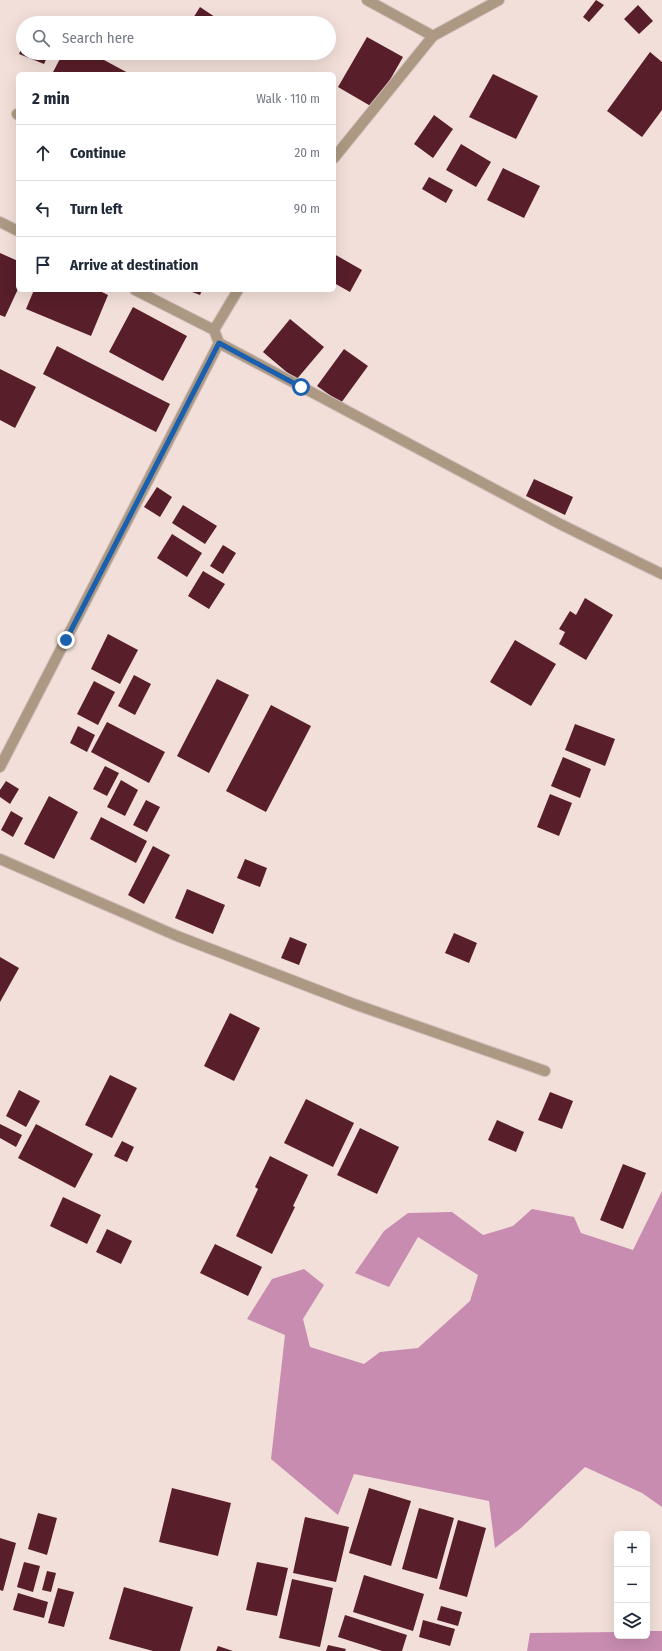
<!DOCTYPE html>
<html lang="en">
<head>
<meta charset="utf-8">
<style>
	body { margin:0; font-family:"Fira Sans Condensed",sans-serif; background:#f2f2f3; color:#1f2937 }
	.controls { position:absolute; right:12px; bottom:12px; display:grid; overflow:hidden; border-radius:6px; box-shadow:0 4px 16px #0002 }
	.controls button { width:36px; height:36px; display:grid; place-items:center; padding:0; border:0; border-bottom:1px solid #e0e1e3; background:#fff; color:#1f2937; font:20px sans-serif }
	.stop { position:absolute; width:12px; height:12px; margin:-9px; border:3px solid #1b5faf; border-radius:50%; background:#fff }
	.stop.end { background:#1b5faf; border-color:#fff; box-shadow:0 1px 4px #0008 }
	.list { margin:0; padding:0; list-style:none }
	h2 { display:flex; justify-content:space-between; align-items:center; height:52px; margin:0; padding:0 16px; font-size:17px }
	h2 small { font-size:13px; font-weight:400; color:#747a83 }
	.list li { display:grid; grid-template-columns:26px 1fr auto; gap:12px; align-items:center; box-sizing:border-box; height:56px; padding:0 16px; border-top:1px solid #e0e1e3 }
	.list b { display:block; font-size:15px; white-space:nowrap }
	.list em { font-size:13px; font-style:normal; color:#747a83 }
	.icon { flex:none; width:22px; height:22px; fill:none; stroke:currentColor; stroke-width:2; stroke-linecap:round; stroke-linejoin:round }
	.map { position:relative; flex:none; width:662px; height:1651px; overflow:hidden }
	.search { position:absolute; background:#fff; box-shadow:0 4px 16px #0002; left:16px; top:16px; width:320px; height:44px; display:flex; align-items:center; gap:10px; box-sizing:border-box; padding:0 14px; border-radius:22px; color:#747a83; font-size:15px }
	.panel { position:absolute; background:#fff; box-shadow:0 4px 16px #0002; left:16px; top:72px; width:320px; height:220px; border-radius:6px }
	.map>svg:first-child { display:block }
	.water { fill:#c88cb0 }
	.building { fill:#581e29 }
	.lines { fill:none; stroke-linecap:round; stroke-linejoin:round }
	.street-casing { stroke:#cebdb8; stroke-width:12 }
	.street { stroke:#ad9983; stroke-width:10 }
	.route { stroke:#1b5faf; stroke-width:5 }
</style>
</head>
<body>
<div class="map">
<svg width="662" height="1651" viewBox="0 0 662 1651">
	<rect width="100%" height="100%" fill="#f2dfd9"/>
	<!-- water -->
	<path class="water" d="M 662,1191 L 662,1507 L 642,1493 L 585,1467 L 521,1528 L 495,1548 L 489,1501 L 354,1474 L 338,1515 L 271,1459 L 285,1335 L 247,1319 L 272,1279 L 304,1269 L 324,1285 L 303,1319 L 310,1347 L 364,1364 L 380,1352 L 418,1348 L 470,1301 L 478,1275 L 418,1237 L 389,1287 L 355,1273 L 384,1231 L 408,1213 L 452,1212 L 483,1235 L 513,1226 L 532,1209 L 574,1217 L 581,1233 L 633,1250 Z
		M 647,1631 L 662,1631 L 662,1651 L 527,1651 L 530,1633 L 617,1632 L 617,1636 L 647,1636 Z"/>
	<!-- building -->
	<path class="building" d="M 596,0 L 604,5 L 589,22 L 583,17 Z
		M 638,5 L 653,21 L 639,34 L 624,19 Z
		M 200,7 L 224,23 L 190,23 Z
		M 367,37 L 403,57 L 374,108 L 338,87 Z
		M 23,45 L 23,53 L 49,53 L 44,64 L 19,54 Z
		M 650,52 L 662,62 L 662,110 L 642,137 L 607,111 Z
		M 63,53 L 91,53 L 130,74 L 52,74 Z
		M 200,53 L 215,53 L 210,60 Z
		M 493,74 L 538,96 L 516,139 L 469,117 Z
		M 434,115 L 453,129 L 433,158 L 414,144 Z
		M 461,144 L 491,162 L 476,187 L 446,170 Z
		M 503,168 L 540,186 L 524,218 L 487,200 Z
		M 429,177 L 453,190 L 446,203 L 422,189 Z
		M 0,253 L 18,261 L 18,289 L 5,317 L 0,315 Z
		M 334,254 L 362,270 L 350,292 L 334,283 Z
		M 34,290 L 98,290 L 108,295 L 91,336 L 26,309 Z
		M 187,290 L 202,290 L 200,295 Z
		M 133,307 L 187,336 L 163,381 L 109,352 Z
		M 290,319 L 324,347 L 296,380 L 263,352 Z
		M 57,346 L 170,404 L 156,432 L 43,374 Z
		M 344,349 L 368,366 L 341,403 L 317,386 Z
		M 0,369 L 36,387 L 15,428 L 0,420 Z
		M 534,479 L 573,497 L 565,515 L 526,496 Z
		M 157,487 L 172,497 L 160,517 L 144,507 Z
		M 183,505 L 217,526 L 205,544 L 172,523 Z
		M 172,534 L 202,553 L 187,577 L 157,558 Z
		M 223,545 L 236,553 L 223,574 L 210,566 Z
		M 203,571 L 225,584 L 209,609 L 188,596 Z
		M 585,598 L 613,615 L 586,660 L 559,644 L 565,632 L 559,629 L 570,611 L 576,615 Z
		M 108,634 L 138,650 L 120,684 L 91,669 Z
		M 515,640 L 556,664 L 531,706 L 490,682 Z
		M 134,675 L 151,684 L 135,715 L 118,706 Z
		M 217,679 L 249,695 L 209,773 L 177,756 Z
		M 94,681 L 115,692 L 98,725 L 77,714 Z
		M 271,705 L 311,726 L 266,812 L 226,791 Z
		M 107,722 L 165,752 L 149,783 L 91,752 Z
		M 575,724 L 615,739 L 605,766 L 565,750 Z
		M 78,726 L 95,735 L 87,752 L 70,743 Z
		M 563,757 L 591,769 L 580,798 L 551,786 Z
		M 105,766 L 119,773 L 107,796 L 93,789 Z
		M 121,780 L 138,790 L 125,816 L 107,807 Z
		M 6,781 L 19,789 L 10,804 L 0,797 L 0,790 Z
		M 550,794 L 572,803 L 559,836 L 537,827 Z
		M 49,796 L 78,812 L 54,859 L 24,844 Z
		M 146,800 L 160,807 L 147,832 L 133,825 Z
		M 11,811 L 23,818 L 13,837 L 1,830 Z
		M 101,817 L 147,841 L 136,863 L 90,839 Z
		M 153,846 L 170,855 L 144,904 L 128,895 Z
		M 245,859 L 267,868 L 260,887 L 237,878 Z
		M 187,889 L 225,905 L 213,934 L 175,918 Z
		M 454,933 L 477,943 L 469,963 L 445,953 Z
		M 290,937 L 307,944 L 299,965 L 281,958 Z
		M 0,957 L 19,968 L 0,1002 Z
		M 230,1013 L 260,1028 L 234,1081 L 204,1066 Z
		M 110,1075 L 137,1088 L 112,1138 L 85,1125 Z
		M 19,1090 L 40,1101 L 26,1127 L 6,1116 Z
		M 550,1092 L 573,1101 L 562,1129 L 538,1120 Z
		M 306,1099 L 354,1123 L 333,1167 L 284,1143 Z
		M 497,1120 L 524,1132 L 516,1152 L 488,1140 Z
		M 0,1124 L 22,1135 L 16,1147 L 0,1138 Z
		M 36,1124 L 93,1154 L 75,1188 L 18,1158 Z
		M 360,1128 L 399,1147 L 377,1194 L 337,1175 Z
		M 122,1141 L 134,1147 L 127,1162 L 114,1156 Z
		M 270,1156 L 308,1175 L 293,1206 L 295,1207 L 272,1254 L 236,1236 L 258,1189 L 255,1187 Z
		M 623,1164 L 646,1173 L 623,1229 L 600,1220 Z
		M 63,1197 L 101,1215 L 87,1244 L 50,1226 Z
		M 107,1229 L 132,1241 L 121,1264 L 96,1252 Z
		M 215,1244 L 262,1267 L 248,1296 L 200,1273 Z
		M 172,1488 L 231,1503 L 218,1556 L 159,1542 Z
		M 369,1488 L 411,1501 L 391,1566 L 349,1553 Z
		M 419,1508 L 454,1518 L 437,1579 L 402,1569 Z
		M 38,1513 L 57,1518 L 47,1555 L 28,1549 Z
		M 305,1517 L 349,1527 L 336,1582 L 293,1573 Z
		M 458,1520 L 486,1528 L 467,1597 L 439,1589 Z
		M 0,1538 L 16,1543 L 3,1591 L 0,1590 Z
		M 24,1562 L 40,1566 L 33,1592 L 17,1587 Z
		M 257,1562 L 288,1568 L 277,1616 L 246,1610 Z
		M 47,1571 L 56,1573 L 51,1592 L 42,1590 Z
		M 364,1575 L 424,1594 L 413,1631 L 353,1612 Z
		M 292,1579 L 333,1588 L 320,1647 L 279,1638 Z
		M 124,1587 L 193,1607 L 180,1651 L 153,1651 L 109,1639 Z
		M 58,1588 L 74,1592 L 64,1627 L 48,1623 Z
		M 18,1593 L 48,1602 L 44,1618 L 13,1610 Z
		M 441,1606 L 462,1612 L 458,1626 L 437,1620 Z
		M 345,1615 L 407,1635 L 402,1651 L 382,1651 L 338,1637 Z
		M 423,1620 L 455,1629 L 450,1646 L 419,1637 Z
		M 328,1645 L 346,1649 L 345,1651 L 326,1651 Z
		M 218,1646 L 233,1651 L 216,1651 Z"/>
	<g class="lines">
		<defs>
			<path id="street" d="M 367,0 L 433,36
				M 17,114 L 18,115
				M 334,158 L 433,36 L 499,0
				M 0,222 L 18,231
				M 135,290 L 214,330
				M 219,343 L 560,524 L 662,574
				M 0,767 L 219,343 L 214,330 L 238,290
				M 0,859 L 177,936 L 354,1004 L 545,1071"/>
		</defs>
		<!-- street casing -->
		<use href="#street" class="street-casing"/>
		<!-- street -->
		<use href="#street" class="street"/>
	</g>
	<g class="lines">
		<!-- route -->
		<path class="route" d="M 66,640 L 219,343 L 301,387"/>
	</g>
</svg>
<div class="controls">
<button>+</button>
<button>−</button>
<button><svg class="icon" aria-label="layers" viewBox="0 0 24 24"><path d="M12 4l9 5-9 5-9-5zM3 14l9 5 9-5"/></svg></button>
</div>
<div class="stop" style="left:301px;top:387px"></div>
<div class="stop end" style="left:66px;top:640px"></div>
<div class="search"><svg class="icon" aria-label="search" viewBox="0 0 24 24"><circle cx="10" cy="10" r="6"/><path d="M15 15l6 6"/></svg>Search here</div>
<section class="panel">
<h2>2 min<small>Walk · 110 m</small></h2>
<ul class="list">
<li><svg class="icon" aria-label="ahead" viewBox="0 0 24 24"><path d="M12 20V5M6 11l6-6 6 6"/></svg><div><b>Continue</b></div><em>20 m</em></li>
<li><svg class="icon" aria-label="left" viewBox="0 0 24 24"><path d="M17 20v-9H6M10 6l-5 5 5 5"/></svg><div><b>Turn left</b></div><em>90 m</em></li>
<li><svg class="icon" aria-label="arrive" viewBox="0 0 24 24"><path d="M6 21V4h12l-3 4 3 4H6"/></svg><div><b>Arrive at destination</b></div></li>
</ul>
</section>
</div>
</body>
</html>
